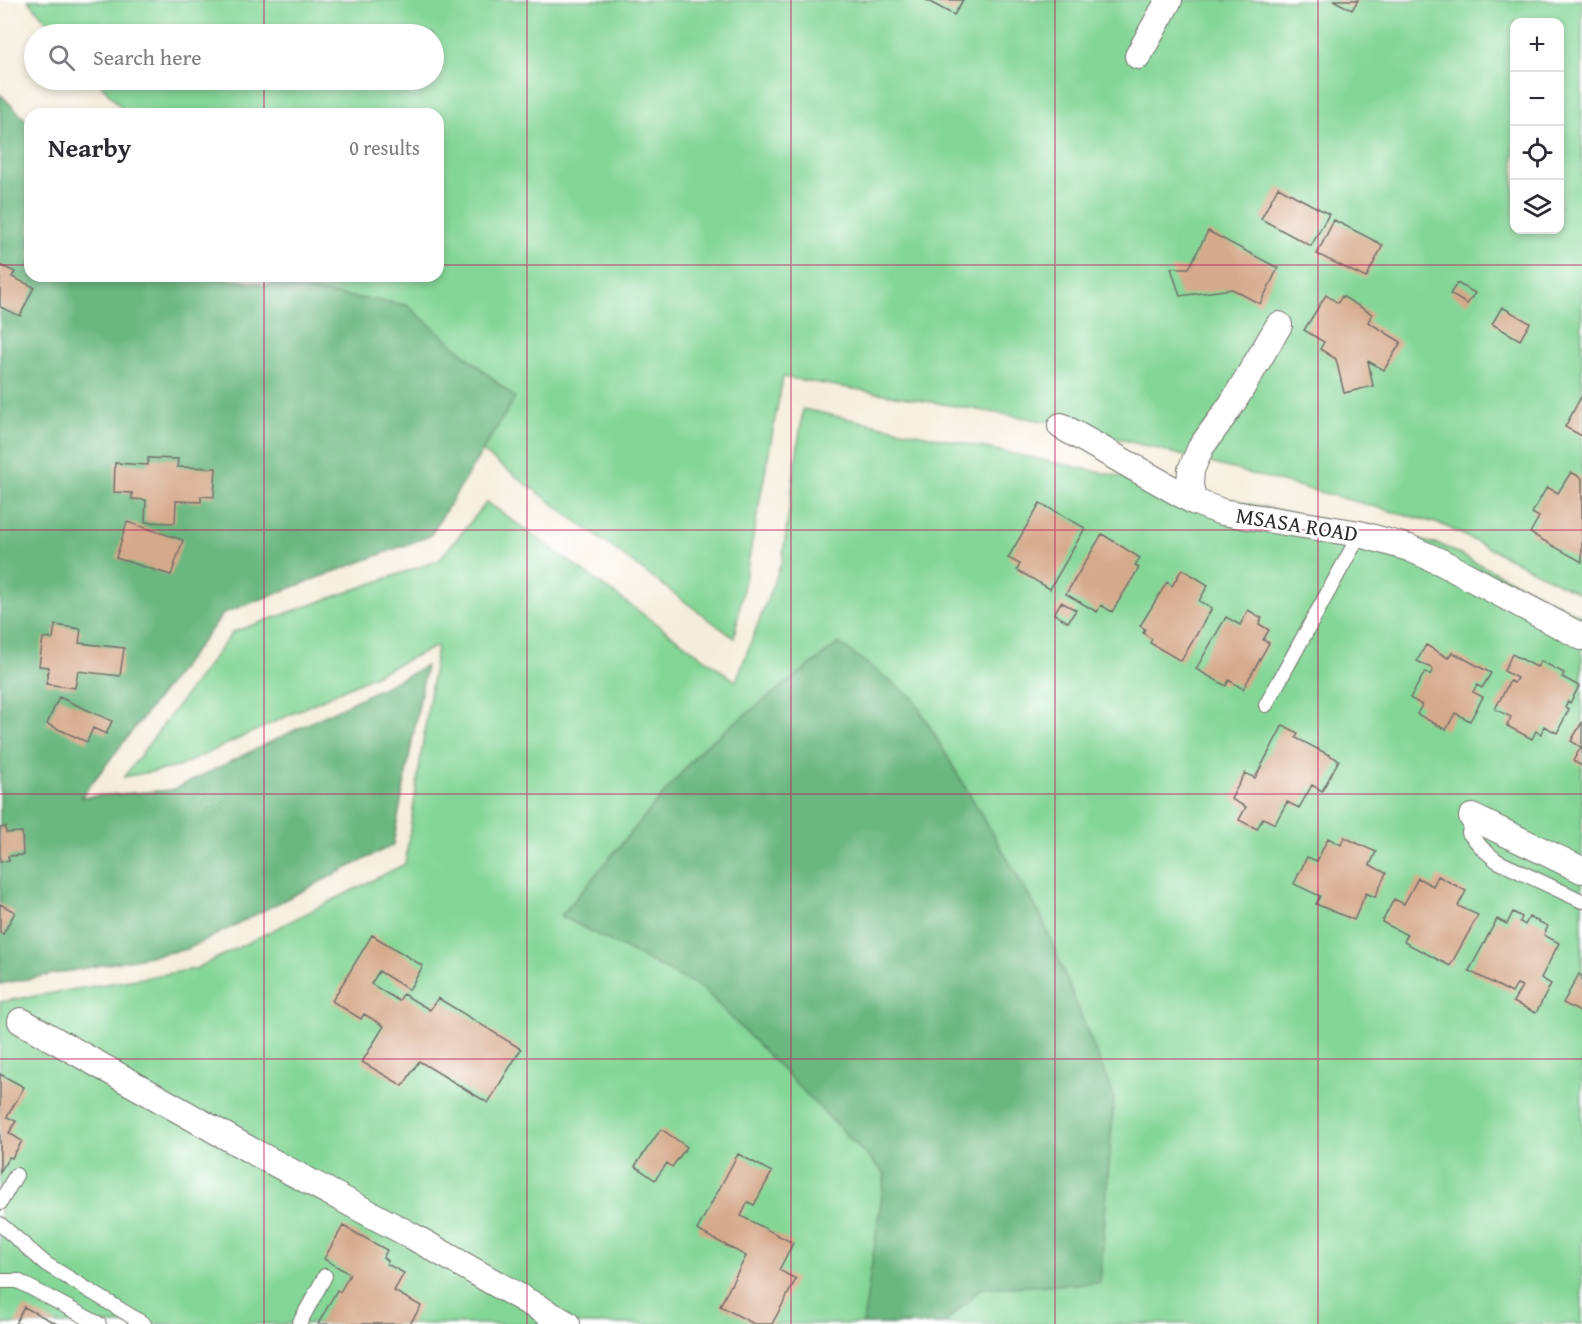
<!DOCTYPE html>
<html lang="en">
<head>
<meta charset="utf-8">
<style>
	body { margin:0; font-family:"Gentium Book Plus",serif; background:#f2f2f3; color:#2b2b33 }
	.controls { position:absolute; right:18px; top:18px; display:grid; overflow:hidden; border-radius:12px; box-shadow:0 3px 9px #0003 }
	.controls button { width:54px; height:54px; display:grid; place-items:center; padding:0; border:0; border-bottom:2px solid #e1e1e2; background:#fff; color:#2b2b33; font:30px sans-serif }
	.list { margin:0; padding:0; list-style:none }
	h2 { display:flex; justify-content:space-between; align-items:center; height:78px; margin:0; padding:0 24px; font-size:26px }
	h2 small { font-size:20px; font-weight:400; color:#7c7c81 }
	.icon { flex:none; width:33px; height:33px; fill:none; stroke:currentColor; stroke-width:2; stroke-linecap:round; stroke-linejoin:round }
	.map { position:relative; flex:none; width:1582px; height:1324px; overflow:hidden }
	.search { position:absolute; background:#fff; box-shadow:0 3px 9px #0003; left:24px; top:24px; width:420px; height:66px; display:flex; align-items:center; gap:15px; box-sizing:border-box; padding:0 21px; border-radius:33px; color:#7c7c81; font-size:22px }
	.panel { position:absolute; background:#fff; box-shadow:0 3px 9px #0003; left:24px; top:108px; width:420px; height:174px; border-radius:18px }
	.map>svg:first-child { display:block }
	.green { fill:#84d697; stroke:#588061; stroke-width:1.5; fill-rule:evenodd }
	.forest { fill:#6bb780; stroke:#4b7156; stroke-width:1.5 }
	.building { fill:#d5a98b }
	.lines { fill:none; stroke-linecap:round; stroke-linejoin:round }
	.lane-casing { stroke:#726f69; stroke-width:16 }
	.street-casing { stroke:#726f69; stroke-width:28 }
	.lane { stroke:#fff; stroke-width:14 }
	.street { stroke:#fff; stroke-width:26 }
	.grid { fill:none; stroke:#c2185b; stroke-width:1.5; stroke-opacity:0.55 }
	.labels { text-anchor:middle; stroke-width:5; stroke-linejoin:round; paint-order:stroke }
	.street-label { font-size:22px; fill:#2b2b2b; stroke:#fff }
</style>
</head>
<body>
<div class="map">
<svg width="1582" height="1324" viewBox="0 0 1582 1324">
	<rect width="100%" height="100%" fill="#fff"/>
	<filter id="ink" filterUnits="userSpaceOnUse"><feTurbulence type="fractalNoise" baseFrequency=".0167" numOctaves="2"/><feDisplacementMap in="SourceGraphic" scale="12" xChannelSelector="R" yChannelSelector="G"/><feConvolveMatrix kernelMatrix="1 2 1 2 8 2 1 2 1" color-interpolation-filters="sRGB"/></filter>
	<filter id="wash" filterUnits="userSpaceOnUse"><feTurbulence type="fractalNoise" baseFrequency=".008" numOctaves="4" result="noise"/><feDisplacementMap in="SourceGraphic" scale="24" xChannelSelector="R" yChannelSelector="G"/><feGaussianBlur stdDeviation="1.35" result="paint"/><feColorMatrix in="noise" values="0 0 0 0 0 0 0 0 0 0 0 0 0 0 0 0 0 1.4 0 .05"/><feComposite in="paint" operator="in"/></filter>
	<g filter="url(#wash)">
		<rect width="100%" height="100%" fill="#f5eddb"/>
		<!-- green -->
		<path class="green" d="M 28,0 L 1582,0 L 1582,595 L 1443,525 L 1068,425 L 783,377 L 734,638 L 305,320 L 266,276 L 438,276 L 438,114 L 127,114 L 97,80 L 434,80 L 434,34 L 58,34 ZM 1514,22 L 1560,22 L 1560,230 L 1514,230 Z
			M 803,409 L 1441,545 L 1582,616 L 1582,1324 L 0,1324 L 0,1002 L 195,969 L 405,864 L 437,646 L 178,767 L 124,777 L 233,632 L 439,560 L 487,502 L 736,681 L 782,561 Z"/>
		<!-- forest -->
		<path class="forest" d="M 0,94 L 30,124 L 30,276 L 207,276 L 407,305 L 515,398 L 430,536 L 224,613 L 81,797 L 172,790 L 426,666 L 393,845 L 188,949 L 0,984 Z
			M 839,643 L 913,698 L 1041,916 L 1114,1097 L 1100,1283 L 981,1288 L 944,1324 L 863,1324 L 885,1174 L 702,988 L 561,916 L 702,748 Z"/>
		<g id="blocks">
			<!-- building -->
			<path class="building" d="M 926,0 L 963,0 L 954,15 Z
				M 1333,0 L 1358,0 L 1352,10 Z
				M 1278,187 L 1329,214 L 1311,246 L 1261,219 Z
				M 1334,220 L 1383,245 L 1366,278 L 1317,254 Z
				M 1208,231 L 1278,268 L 1260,304 L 1232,289 L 1180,296 L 1171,268 L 1189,268 Z
				M 0,265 L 15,272 L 12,277 L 34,287 L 20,316 L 0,307 Z
				M 1457,283 L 1475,293 L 1467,304 L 1450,294 Z
				M 1326,295 L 1338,303 L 1342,296 L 1372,314 L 1368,322 L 1401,342 L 1384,370 L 1368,361 L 1373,386 L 1344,393 L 1336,359 L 1320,349 L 1324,342 L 1304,330 Z
				M 1502,307 L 1530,323 L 1520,340 L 1492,324 Z
				M 1582,395 L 1582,436 L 1565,427 Z
				M 148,458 L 178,459 L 177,467 L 216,468 L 214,497 L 201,496 L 201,502 L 176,501 L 175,523 L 145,522 L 146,500 L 132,499 L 132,493 L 114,492 L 115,463 L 148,465 Z
				M 1571,472 L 1582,478 L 1582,562 L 1530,533 L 1539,517 L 1532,513 L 1547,487 L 1558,493 Z
				M 1040,503 L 1085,528 L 1050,589 L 1017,570 L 1020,564 L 1008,558 Z
				M 127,522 L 183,540 L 171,575 L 116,558 Z
				M 1102,534 L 1140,558 L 1135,565 L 1139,568 L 1112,612 L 1101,605 L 1097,612 L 1066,594 Z
				M 1182,569 L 1208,585 L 1199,601 L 1212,608 L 1181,661 L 1150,643 L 1152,639 L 1143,633 L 1145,629 L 1140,626 L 1167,582 L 1172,586 Z
				M 1061,602 L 1076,610 L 1068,622 L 1054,614 Z
				M 1248,610 L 1262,618 L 1259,624 L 1269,630 L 1263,640 L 1269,643 L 1243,689 L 1229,680 L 1226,686 L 1196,669 L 1226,617 L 1240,625 Z
				M 55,625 L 81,629 L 79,643 L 124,648 L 120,676 L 78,671 L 75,688 L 46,684 L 49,667 L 39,666 L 43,638 L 53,639 Z
				M 1426,645 L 1448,658 L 1452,652 L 1491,673 L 1482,688 L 1477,685 L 1473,692 L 1483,697 L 1470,721 L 1455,713 L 1446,730 L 1417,714 L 1422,705 L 1410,698 L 1425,672 L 1430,675 L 1433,669 L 1417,661 Z
				M 1512,654 L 1537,667 L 1541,661 L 1564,673 L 1562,677 L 1579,686 L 1570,703 L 1568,701 L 1565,707 L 1569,709 L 1557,733 L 1544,726 L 1541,734 L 1536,731 L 1532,739 L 1507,726 L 1511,717 L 1495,709 L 1510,681 L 1514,683 L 1517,678 L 1504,671 Z
				M 59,697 L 112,721 L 106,734 L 93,728 L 87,742 L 47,724 Z
				M 1582,722 L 1582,766 L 1573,761 L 1581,747 L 1571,741 Z
				M 1283,725 L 1298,733 L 1296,738 L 1339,760 L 1322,791 L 1312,785 L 1299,808 L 1287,802 L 1275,824 L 1263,818 L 1257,829 L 1239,820 L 1246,807 L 1231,799 L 1245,773 L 1255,778 Z
				M 6,827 L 6,833 L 22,832 L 23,855 L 8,856 L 9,861 L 0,862 L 0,828 Z
				M 1344,837 L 1376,852 L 1370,865 L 1386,873 L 1375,897 L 1366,893 L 1354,920 L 1316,904 L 1320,896 L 1294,884 L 1307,857 L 1317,861 L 1328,838 L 1341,845 Z
				M 1438,876 L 1466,891 L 1458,906 L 1478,915 L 1450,966 L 1404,942 L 1407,935 L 1382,922 L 1394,899 L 1404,904 L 1418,878 L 1433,886 Z
				M 0,904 L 15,912 L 3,934 L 0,933 Z
				M 1513,912 L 1522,917 L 1520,922 L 1525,925 L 1529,917 L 1548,926 L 1544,935 L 1559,943 L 1541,978 L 1551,984 L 1536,1013 L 1513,1002 L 1522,986 L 1517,984 L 1512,993 L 1469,971 L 1497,919 L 1507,924 Z
				M 372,935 L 423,966 L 409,990 L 379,971 L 371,984 L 399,1001 L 403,994 L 430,1010 L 438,998 L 521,1049 L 488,1103 L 419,1061 L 403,1086 L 362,1062 L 384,1026 L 364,1014 L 361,1019 L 332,1001 Z
				M 1579,974 L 1582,976 L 1582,1013 L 1563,1003 Z
				M 0,1074 L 24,1087 L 7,1117 L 16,1121 L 9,1133 L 22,1141 L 12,1158 L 9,1157 L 0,1172 Z
				M 661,1129 L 687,1147 L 672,1167 L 667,1163 L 655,1180 L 635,1166 Z
				M 738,1154 L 772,1172 L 754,1205 L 748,1202 L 741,1216 L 793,1243 L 779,1270 L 796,1279 L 772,1324 L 754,1324 L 720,1306 L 746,1256 L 697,1230 Z
				M 343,1226 L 387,1250 L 383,1258 L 388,1261 L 387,1264 L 404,1273 L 394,1291 L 421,1306 L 410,1324 L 318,1324 L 337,1290 L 340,1292 L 350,1274 L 324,1259 Z
				M 24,1307 L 57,1324 L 15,1324 Z"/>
		</g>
	</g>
	<g filter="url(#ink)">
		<use href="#blocks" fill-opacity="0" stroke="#726f69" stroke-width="1.5"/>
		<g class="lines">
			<defs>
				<path id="lane" d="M 1266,705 L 1360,534
					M 1472,817 L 1469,833 L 1483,849 L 1497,861 L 1582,901
					M 0,1203 L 16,1175
					M 0,1224 L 46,1264 L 144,1324
					M 0,1281 L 18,1281 L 99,1324
					M 299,1324 L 325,1276"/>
				<path id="street" d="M 1138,56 L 1169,0
					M 1279,325 L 1232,404 L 1201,447 L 1191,470 L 1190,484 L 1193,501 L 1222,512 L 1360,534 L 1409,548 L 1441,562 L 1582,637
					M 1061,426 L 1193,501
					M 1472,817 L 1582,870
					M 21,1021 L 252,1151 L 412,1236 L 567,1324"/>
			</defs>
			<!-- lane casing -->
			<use href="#lane" class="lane-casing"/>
			<!-- street casing -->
			<use href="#street" class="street-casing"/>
			<!-- lane -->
			<use href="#lane" class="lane"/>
			<!-- street -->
			<use href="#street" class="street"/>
		</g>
	</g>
	<!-- grid -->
	<path class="grid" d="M 264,0 L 264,34M 527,0 L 527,1324M 791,0 L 791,1324M 1055,0 L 1055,1324M 1318,0 L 1318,1324M 264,80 L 264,114M 0,265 L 30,265M 438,265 L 1582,265M 264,276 L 264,1324M 0,530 L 1582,530M 0,794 L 1582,794M 0,1059 L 1582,1059"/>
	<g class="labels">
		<!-- street labels -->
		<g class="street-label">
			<text transform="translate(1297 524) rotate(9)" y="8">MSASA ROAD</text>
		</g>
	</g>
</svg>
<div class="controls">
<button>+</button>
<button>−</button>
<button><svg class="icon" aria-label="locate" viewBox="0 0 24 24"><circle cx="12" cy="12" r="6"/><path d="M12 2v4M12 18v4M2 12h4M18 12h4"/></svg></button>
<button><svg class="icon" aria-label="layers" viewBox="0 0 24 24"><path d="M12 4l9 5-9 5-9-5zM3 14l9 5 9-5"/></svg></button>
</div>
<div class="search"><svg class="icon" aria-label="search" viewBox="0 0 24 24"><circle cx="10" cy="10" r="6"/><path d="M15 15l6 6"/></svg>Search here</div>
<section class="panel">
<h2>Nearby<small>0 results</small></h2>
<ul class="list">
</ul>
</section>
</div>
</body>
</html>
